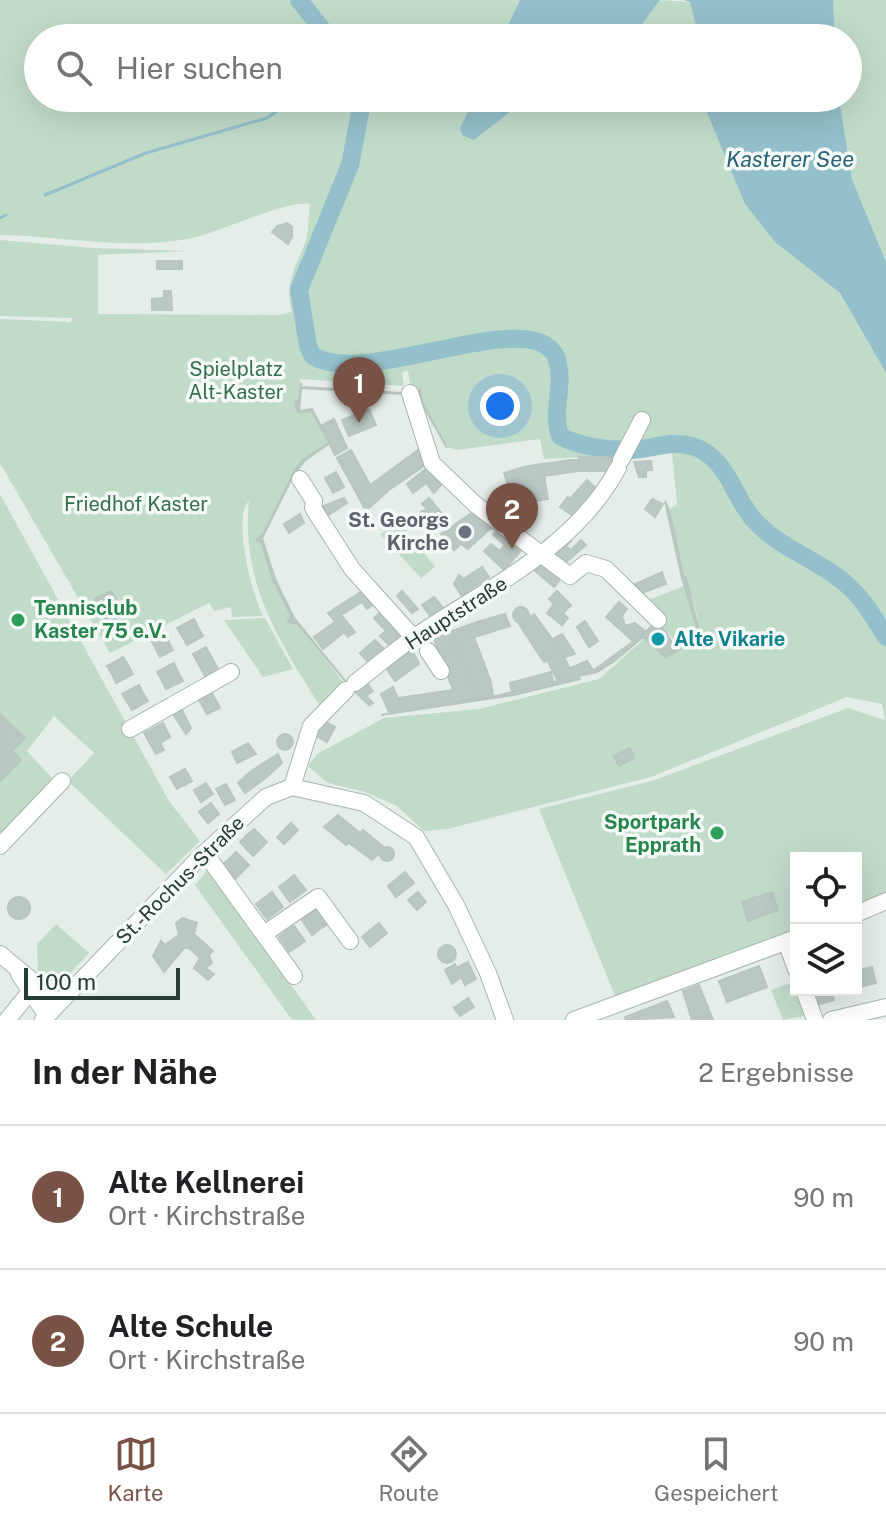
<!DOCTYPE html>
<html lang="de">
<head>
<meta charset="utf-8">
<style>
	body { margin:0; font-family:"Public Sans",sans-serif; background:#f2f2f2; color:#202124 }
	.controls { position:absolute; right:24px; bottom:24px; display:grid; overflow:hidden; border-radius:0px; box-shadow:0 8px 32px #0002 }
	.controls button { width:72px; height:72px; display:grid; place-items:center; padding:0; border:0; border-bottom:2px solid #e0e0e0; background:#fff; color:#202124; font:40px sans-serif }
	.scale { position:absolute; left:24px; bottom:20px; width:156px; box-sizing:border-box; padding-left:8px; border:4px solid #263c37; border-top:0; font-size:22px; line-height:28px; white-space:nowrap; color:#263c37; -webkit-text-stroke:6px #f5f9f7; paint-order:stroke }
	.you { position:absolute; left:500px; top:406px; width:28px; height:28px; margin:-20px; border:6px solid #fff; border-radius:50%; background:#1a73e8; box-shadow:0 0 0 12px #1a73e833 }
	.badge { display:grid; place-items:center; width:52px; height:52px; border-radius:50%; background:#785245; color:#fff; font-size:26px; font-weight:700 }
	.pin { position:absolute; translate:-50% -66px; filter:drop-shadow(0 2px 4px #0008) }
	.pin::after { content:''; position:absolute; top:42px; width:28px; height:24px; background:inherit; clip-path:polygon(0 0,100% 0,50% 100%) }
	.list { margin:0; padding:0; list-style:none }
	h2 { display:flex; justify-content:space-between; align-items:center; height:104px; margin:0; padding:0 32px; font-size:34px }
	h2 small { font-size:26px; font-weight:400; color:#757577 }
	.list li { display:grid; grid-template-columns:52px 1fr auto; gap:24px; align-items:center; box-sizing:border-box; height:144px; padding:0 32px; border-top:2px solid #e0e0e0 }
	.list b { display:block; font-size:30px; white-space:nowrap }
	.list p { margin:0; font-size:26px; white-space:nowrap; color:#757577 }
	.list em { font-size:26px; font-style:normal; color:#757577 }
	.icon { flex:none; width:44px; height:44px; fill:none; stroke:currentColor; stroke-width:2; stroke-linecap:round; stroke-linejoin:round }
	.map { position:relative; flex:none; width:886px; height:1020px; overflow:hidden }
	.search { position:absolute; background:#fff; box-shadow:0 8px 32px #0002; left:24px; right:24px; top:24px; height:88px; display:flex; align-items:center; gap:20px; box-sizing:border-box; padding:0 28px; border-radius:44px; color:#757577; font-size:30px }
	.sheet { height:392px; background:#fff }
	nav { display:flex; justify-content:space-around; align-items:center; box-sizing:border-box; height:112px; border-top:2px solid #e0e0e0; background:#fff; font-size:22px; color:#757577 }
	nav a { display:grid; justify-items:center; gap:4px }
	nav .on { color:#785245 }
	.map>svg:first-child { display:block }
	.green { fill:#c1dbc9 }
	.water { fill:#94c0cb }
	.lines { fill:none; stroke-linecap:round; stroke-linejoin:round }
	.stream { stroke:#94c0cb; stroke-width:3 }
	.river { stroke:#94c0cb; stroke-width:18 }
	.building { fill:#bbc7c3; stroke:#b8c6c0; stroke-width:2 }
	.minor-casing { stroke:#a8b4b0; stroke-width:18 }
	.minor { stroke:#fff; stroke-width:16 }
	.worship-dot { fill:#6b7280; stroke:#f5f9f7; stroke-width:3 }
	.leisure-dot { fill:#2e9e5b; stroke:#f5f9f7; stroke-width:3 }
	.culture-dot { fill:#0f9aa8; stroke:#f5f9f7; stroke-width:3 }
	.labels { text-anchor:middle; stroke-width:7; stroke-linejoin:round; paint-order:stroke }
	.park-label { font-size:20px; fill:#356f4d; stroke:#f5f9f7 }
	.worship-label { font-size:20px; font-weight:bold; fill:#5b616d; stroke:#f5f9f7; text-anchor:end }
	.leisure-label { font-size:20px; font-weight:bold; fill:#27864d; stroke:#f5f9f7; text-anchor:start }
	.street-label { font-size:20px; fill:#263c37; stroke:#f5f9f7 }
	.culture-label { font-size:20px; font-weight:bold; fill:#0d838f; stroke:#f5f9f7; text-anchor:start }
	.water-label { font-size:22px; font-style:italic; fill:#266372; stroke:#f5f9f7 }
</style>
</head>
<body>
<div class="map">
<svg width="886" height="1020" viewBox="0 0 886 1020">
	<rect width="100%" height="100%" fill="#e5ede9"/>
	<!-- green -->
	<path class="green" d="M 0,0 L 520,0 L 502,38 L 38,38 L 38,98 L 474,98 L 460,128 L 474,140 L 528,98 L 701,98 L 776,243 L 840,293 L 886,373 L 886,896 L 856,908 L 856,858 L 796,858 L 796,931 L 617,1001 L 539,809 L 652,781 L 848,708 L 885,720 L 882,704 L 847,697 L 651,777 L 447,829 L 424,831 L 397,806 L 365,792 L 328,783 L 308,766 L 317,754 L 384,718 L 479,709 L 599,679 L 644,639 L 666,659 L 696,637 L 679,648 L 646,601 L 684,586 L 695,620 L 698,619 L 686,575 L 683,575 L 670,509 L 677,504 L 672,453 L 544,459 L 540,439 L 457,450 L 447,447 L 422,402 L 420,390 L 411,391 L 408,371 L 402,372 L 404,386 L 300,379 L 299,400 L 295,403 L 298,413 L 312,411 L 329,443 L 295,470 L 264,533 L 257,540 L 262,543 L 273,580 L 291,615 L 288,622 L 298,624 L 343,682 L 322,709 C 279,641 241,584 249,501 C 232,516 252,595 263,616 L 232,617 L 231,607 L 214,611 L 209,603 L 110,653 L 0,463 L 0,319 L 71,322 L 72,318 L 0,316 L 0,240 L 94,248 L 189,251 L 98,255 L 98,314 L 278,315 L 292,312 C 284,285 295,268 305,243 C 309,232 308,216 310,204 C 288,199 221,232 192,238 C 128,251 64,236 0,235 Z
		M 660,0 L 690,2 L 699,38 L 632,38 Z
		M 833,0 L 886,0 L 886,262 L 852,179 L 839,98 L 848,98 L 848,38 L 835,38 Z
		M 0,494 L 169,801 L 200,841 L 166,874 L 68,781 L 94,753 L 54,716 L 27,751 L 57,783 L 0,840 Z
		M 400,523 L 435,567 L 421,578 L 380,534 Z
		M 265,618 L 293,669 L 263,677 L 224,620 Z
		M 209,868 L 316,1020 L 292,1020 L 195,885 Z
		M 56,924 L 89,953 L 63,981 L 54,983 L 38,971 L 37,944 Z
		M 796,981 L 796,990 L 800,990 L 809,1015 L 783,1020 L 771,990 Z"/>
	<!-- water -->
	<path class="water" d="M 520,0 L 660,0 L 632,38 L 502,38 Z
		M 684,0 L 833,0 L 835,38 L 699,38 L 690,2 Z
		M 474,98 L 528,98 L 474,140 L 462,135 L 460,128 Z
		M 701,98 L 839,98 L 852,179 L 886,262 L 886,373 L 840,293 L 776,243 L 745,204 Z"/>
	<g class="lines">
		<!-- stream -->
		<path class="stream" d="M 324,38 L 326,33
			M 45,195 L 146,153 L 267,118 L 295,98
			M 0,218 L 6,215"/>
		<!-- river -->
		<path class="river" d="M 299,0 L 329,38
			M 356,98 L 360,113 L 350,165 L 299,290 L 308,346 L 313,356 C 367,389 532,303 556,357 C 566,382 551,410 560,436 C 581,447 608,450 632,450 C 653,449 670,440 692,446 C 727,456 733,497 754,520 C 780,549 817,559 845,583 C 863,598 874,618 886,637"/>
	</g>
	<!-- building -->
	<path class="building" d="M 287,223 L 292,227 L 292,237 L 288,244 L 272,232 L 277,226 Z
		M 157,261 L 182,261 L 182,269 L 157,269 Z
		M 164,291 L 171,291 L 172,310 L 152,310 L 152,299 L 164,298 Z
		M 301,383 L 301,387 L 402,393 L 420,390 L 422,402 L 447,448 L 420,400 L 417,392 L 402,394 L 301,388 L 299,411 L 312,409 L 330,443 L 305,460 L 293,476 L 262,538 L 275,579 L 294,618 L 346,682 L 298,624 L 288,622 L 291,615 L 273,580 L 262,543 L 257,540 L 264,533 L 295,470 L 303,460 L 329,443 L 312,411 L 298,413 L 295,402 L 299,400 Z
		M 369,409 L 376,425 L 349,436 L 342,420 Z
		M 334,419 L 347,448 L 335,455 L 321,426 Z
		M 351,450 L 370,485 L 357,494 L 337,458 Z
		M 418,450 L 427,464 L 389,490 L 380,478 Z
		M 579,457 L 605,457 L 617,460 L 612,471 L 580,471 Z
		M 579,459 L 580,471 L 544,476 L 542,464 Z
		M 651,461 L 652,470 L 646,470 L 646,477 L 639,477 L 634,462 Z
		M 542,464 L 548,499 L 530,502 L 524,467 Z
		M 524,467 L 528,486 L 510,492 L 504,473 Z
		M 427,468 L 441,485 L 434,493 L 426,483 L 413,493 L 407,484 Z
		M 336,472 L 344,487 L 333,493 L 325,478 Z
		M 380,478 L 389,490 L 369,508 L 364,507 L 357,494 Z
		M 587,480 L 597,489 L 580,507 L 570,499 Z
		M 568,497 L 580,507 L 573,516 L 560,507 Z
		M 344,498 L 347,503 L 327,516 L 321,507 Z
		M 429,498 L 445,517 L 439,521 L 422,504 Z
		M 652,499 L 663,504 L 655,517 L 645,509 Z
		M 665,501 L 669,510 L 673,527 L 683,576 L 686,577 L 700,635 L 666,658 L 643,637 L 616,660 L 597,672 L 579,676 L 580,679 L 514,695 L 381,715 L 500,695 L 574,677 L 594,670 L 642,635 L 666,656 L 699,634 L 682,578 Z
		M 476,510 L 491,528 L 468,549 L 461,544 L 454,550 L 441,534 Z
		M417 520a10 10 0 1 1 20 0a10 10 0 1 1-20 0Z
		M 300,514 L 304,523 L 289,533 L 284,524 Z
		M 501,526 L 525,546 L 504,570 L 484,551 L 491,544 L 500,551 L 505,545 L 493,535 Z
		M 566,536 L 571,541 L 566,546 L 571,550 L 581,540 L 586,545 L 564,564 L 550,553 Z
		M 544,559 L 563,575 L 554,587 L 534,570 Z
		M 482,567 L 489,577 L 473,588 L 465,578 Z
		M 662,572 L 666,584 L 639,594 L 631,586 Z
		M 459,575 L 473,588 L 462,596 L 454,584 Z
		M 364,590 L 376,603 L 367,609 L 362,602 L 341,615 L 355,632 L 348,637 L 328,613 Z
		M 111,591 L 128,621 L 111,630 L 95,599 Z
		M 402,591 L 418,609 L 412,613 L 397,596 Z
		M 557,591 L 571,605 L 563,613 L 549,599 Z
		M 434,597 L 444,609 L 432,618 L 422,605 Z
		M 619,602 L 627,609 L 622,616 L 625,626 L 635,623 L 645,631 L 634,642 L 606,617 Z
		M 554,604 L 568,618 L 562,625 L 547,613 Z
		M513 615a8 8 0 1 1 16 0a8 8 0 1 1-16 0Z
		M 383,610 L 404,634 L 389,645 L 380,636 L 386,631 L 374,618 Z
		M 505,614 L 510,626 L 481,635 L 477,622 Z
		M 534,614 L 561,651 L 544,662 L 519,624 Z
		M 194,619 L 198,627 L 182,636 L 177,628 Z
		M 585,621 L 598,641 L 589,647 L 577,627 Z
		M 335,622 L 343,633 L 323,649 L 314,637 Z
		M 477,622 L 481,635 L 456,643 L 452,631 Z
		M 656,622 L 665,630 L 675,649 L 666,656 L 642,635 Z
		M 198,627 L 203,636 L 187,645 L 182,636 Z
		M 452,631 L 459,651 L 441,658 L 434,639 Z
		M 562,634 L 575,654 L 565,657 L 551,640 Z
		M 165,635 L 173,650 L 160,657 L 152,642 Z
		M 474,637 L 491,682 L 493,696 L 477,699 L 456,643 Z
		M 375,640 L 385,650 L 369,663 L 360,653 Z
		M 206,647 L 212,658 L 199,665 L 193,654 Z
		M 412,650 L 419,664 L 395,681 L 386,668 Z
		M 459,651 L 477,699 L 403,710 L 398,698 L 453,690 L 441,658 Z
		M 561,651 L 574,677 L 558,681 L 547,660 Z
		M 123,657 L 128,665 L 112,674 L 107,666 Z
		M 212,658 L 218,669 L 205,676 L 199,665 Z
		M 587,661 L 593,670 L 574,676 L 570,668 Z
		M 174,663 L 178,672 L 162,681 L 157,672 Z
		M 128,665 L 133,674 L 116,683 L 112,674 Z
		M 178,672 L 183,681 L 166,689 L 162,681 Z
		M 551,672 L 553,682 L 512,692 L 510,683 Z
		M 366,682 L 373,691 L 366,696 L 373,703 L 369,705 L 355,692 Z
		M 139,685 L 143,693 L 127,702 L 122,694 Z
		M 393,687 L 403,710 L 389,712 L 381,694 Z
		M 143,693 L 148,701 L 132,710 L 127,702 Z
		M 212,693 L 220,708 L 207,714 L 199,700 Z
		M 182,710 L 191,728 L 186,734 L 173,714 Z
		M 0,714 L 25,738 L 12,751 L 21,760 L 0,781 Z
		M 324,721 L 335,727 L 327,742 L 316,736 Z
		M 163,723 L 170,737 L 160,743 L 164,750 L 156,754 L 144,733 Z
		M277 742a8 8 0 1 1 16 0a8 8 0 1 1-16 0Z
		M 248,743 L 256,754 L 237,763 L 232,752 Z
		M 630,748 L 634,758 L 619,766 L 614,756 Z
		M 278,754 L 282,763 L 269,775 L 262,764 Z
		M 262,764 L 269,775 L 259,783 L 250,772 Z
		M 185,769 L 192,781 L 177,789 L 170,777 Z
		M 250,772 L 259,783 L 245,793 L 238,783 Z
		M 206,783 L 213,794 L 201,802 L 194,790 Z
		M 226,784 L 235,800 L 225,805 L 216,789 Z
		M 211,803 L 219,814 L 208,823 L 199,812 Z
		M 338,815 L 360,833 L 346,845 L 324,827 Z
		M 291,823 L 298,830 L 284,844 L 277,837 Z
		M 254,829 L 267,842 L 260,849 L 247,835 Z
		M 363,830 L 385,848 L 372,860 L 349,843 Z
		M 247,835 L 260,849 L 253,856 L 240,842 Z
		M380 854a7 7 0 1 1 14 0a7 7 0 1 1-14 0Z
		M 236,852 L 249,865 L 242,872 L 229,859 Z
		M 229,859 L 242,872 L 235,879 L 222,865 Z
		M 405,872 L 414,883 L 396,897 L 388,886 Z
		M 294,875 L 306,890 L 298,896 L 287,881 Z
		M 287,881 L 298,896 L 290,902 L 279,887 Z
		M 272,892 L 283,907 L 275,913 L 264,898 Z
		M 418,892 L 426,902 L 417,910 L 408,900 Z
		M 772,892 L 778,910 L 769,913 L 763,895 Z
		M 763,895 L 769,913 L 756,918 L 750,899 Z
		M8 908a11 11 0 1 1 22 0a11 11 0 1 1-22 0Z
		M 264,898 L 275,913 L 267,919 L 256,904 Z
		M 750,899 L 756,918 L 748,921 L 742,902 Z
		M 317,908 L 328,924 L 320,929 L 310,914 Z
		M 310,914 L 320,929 L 312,935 L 302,920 Z
		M 182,918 L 197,923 L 194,934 L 213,951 L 209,955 L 212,963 L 206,968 L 214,974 L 208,980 L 194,968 L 200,958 L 189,948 L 184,948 L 164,972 L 153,956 L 161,941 L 165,945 L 179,935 L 176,923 Z
		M 379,923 L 387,933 L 370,947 L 362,937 Z
		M 294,926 L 305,941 L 297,947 L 286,931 Z
		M 286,931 L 297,947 L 289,952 L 279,937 Z
		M438 954a9 9 0 1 1 18 0a9 9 0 1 1-18 0Z
		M 468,962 L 476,979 L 465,985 L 457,968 Z
		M 455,964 L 461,977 L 452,984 L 445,970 Z
		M 759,966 L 767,987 L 727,1002 L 719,981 Z
		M 872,967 L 876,983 L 856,988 L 856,971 Z
		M 699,985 L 713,1020 L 692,1020 L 683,991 Z
		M 812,990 L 846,990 L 832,994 L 834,1000 L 816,1005 Z
		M 468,998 L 474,1007 L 460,1016 L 454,1008 Z
		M 667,1001 L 674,1017 L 626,1020 L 625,1017 Z"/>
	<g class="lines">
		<defs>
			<path id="minor" d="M 410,393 L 432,463 L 476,505 L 570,576 L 586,563 L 606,569 L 658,620
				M 621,460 L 642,420
				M 300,479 L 314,501 L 313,508 L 352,569 L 414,638
				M 428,651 L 441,671
				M 355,683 C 374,668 393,652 413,638 C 486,588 574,550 618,468
				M 130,729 L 231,672
				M 292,787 L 311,726 L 346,690
				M 0,846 L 62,781
				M 205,853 L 294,976
				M 856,914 L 886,901
				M 264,934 L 318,897 L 350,941
				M 786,942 L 796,969
				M 0,954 L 59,1003
				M 19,974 L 47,1016
				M 804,990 L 815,1020
				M 7,1020 L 29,993
				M 43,1020 L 199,858 L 266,797 L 292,787 L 364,803 L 416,837 L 456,905 L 488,973 L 505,1020
				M 574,1020 L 796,938
				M 831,1020 L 886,1007"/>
		</defs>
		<!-- minor casing -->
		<use href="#minor" class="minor-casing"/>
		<!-- minor -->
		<use href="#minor" class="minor"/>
	</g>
	<!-- markers -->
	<circle class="worship-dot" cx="465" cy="532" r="8"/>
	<g class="leisure-dot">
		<circle cx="18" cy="620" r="8"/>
		<circle cx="717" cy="833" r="8"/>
	</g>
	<circle class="culture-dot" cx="658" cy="639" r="8"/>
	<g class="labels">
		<!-- park labels -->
		<g class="park-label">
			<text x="236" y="376">Spielplatz<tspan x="236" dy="23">Alt-Kaster</tspan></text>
			<text x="136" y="511">Friedhof Kaster</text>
		</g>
		<!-- worship labels -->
		<g class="worship-label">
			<text x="449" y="527">St. Georgs<tspan x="449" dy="23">Kirche</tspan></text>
		</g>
		<!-- leisure labels -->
		<g class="leisure-label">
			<text x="34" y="615">Tennisclub<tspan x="34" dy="23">Kaster 75 e.V.</tspan></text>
			<text x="701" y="829" text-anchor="end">Sportpark<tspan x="701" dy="23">Epprath</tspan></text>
		</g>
		<!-- street labels -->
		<g class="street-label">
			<text transform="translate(456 613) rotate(-33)" y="7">Hauptstraße</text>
			<text transform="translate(180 880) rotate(-45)" y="7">St.-Rochus-Straße</text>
		</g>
		<!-- culture labels -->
		<g class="culture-label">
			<text x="674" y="646">Alte Vikarie</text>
		</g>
		<!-- water labels -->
		<g class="water-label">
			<text x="790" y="167">Kasterer See</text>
		</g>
	</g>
</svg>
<div class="controls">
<button><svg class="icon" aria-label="locate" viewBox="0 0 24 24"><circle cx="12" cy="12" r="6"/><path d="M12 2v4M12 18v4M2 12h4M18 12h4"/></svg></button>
<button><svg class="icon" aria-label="layers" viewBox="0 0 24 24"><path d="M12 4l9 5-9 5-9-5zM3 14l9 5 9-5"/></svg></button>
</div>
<div class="scale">100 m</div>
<div class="you"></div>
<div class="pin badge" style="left:359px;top:423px">1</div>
<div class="pin badge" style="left:512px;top:549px">2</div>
<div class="search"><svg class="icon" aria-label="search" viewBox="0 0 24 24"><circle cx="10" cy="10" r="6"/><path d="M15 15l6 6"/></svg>Hier suchen</div>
</div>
<section class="sheet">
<h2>In der Nähe<small>2 Ergebnisse</small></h2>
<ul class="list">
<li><span class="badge">1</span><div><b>Alte Kellnerei</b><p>Ort · Kirchstraße</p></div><em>90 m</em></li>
<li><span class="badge">2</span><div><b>Alte Schule</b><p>Ort · Kirchstraße</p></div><em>90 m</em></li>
</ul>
</section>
<nav>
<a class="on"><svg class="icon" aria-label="map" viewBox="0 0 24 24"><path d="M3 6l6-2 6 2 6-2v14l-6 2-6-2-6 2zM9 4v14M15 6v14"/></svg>Karte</a>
<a><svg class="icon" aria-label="directions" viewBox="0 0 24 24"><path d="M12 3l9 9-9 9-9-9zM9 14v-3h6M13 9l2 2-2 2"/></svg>Route</a>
<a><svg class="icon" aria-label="saved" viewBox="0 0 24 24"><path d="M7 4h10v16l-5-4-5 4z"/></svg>Gespeichert</a>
</nav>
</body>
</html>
